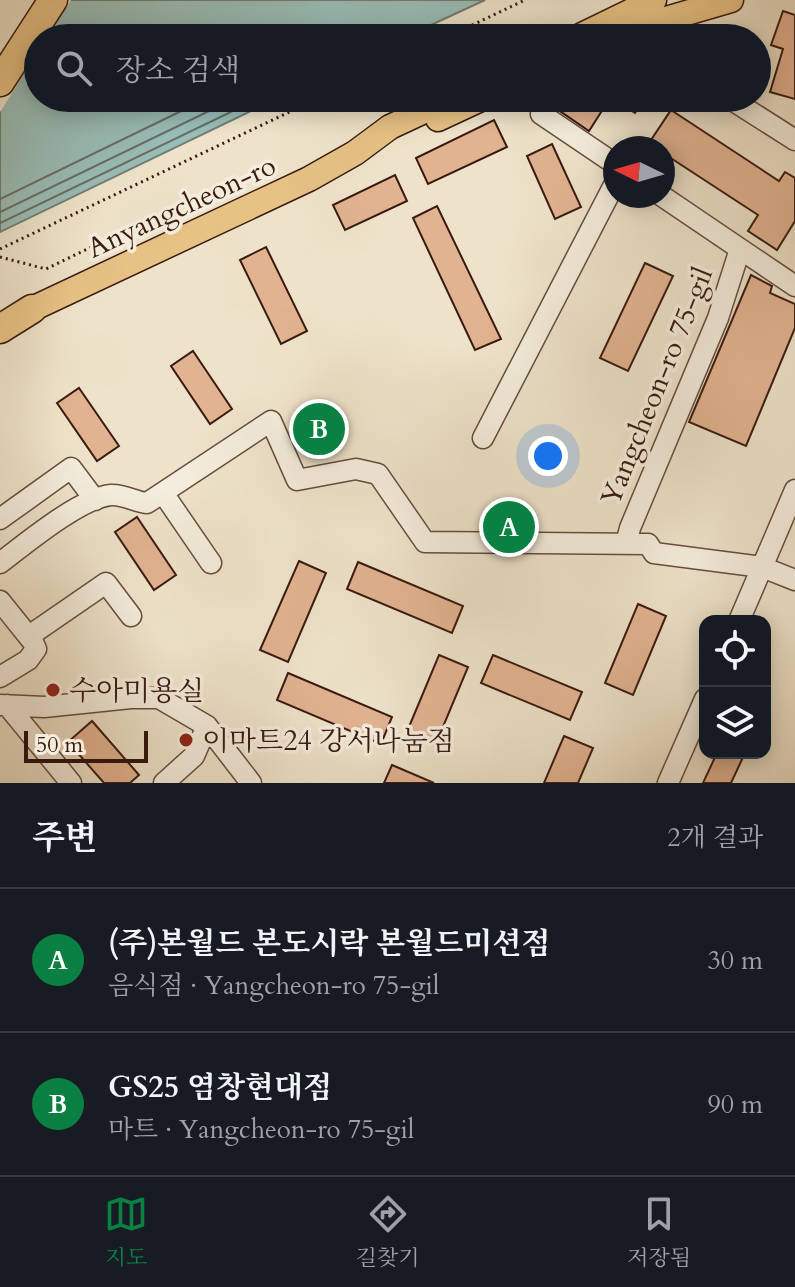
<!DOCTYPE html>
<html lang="ko">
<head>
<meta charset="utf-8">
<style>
	body { margin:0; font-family:Cardo,"Noto Serif KR",serif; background:#20242c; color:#f1f3f6 }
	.controls { position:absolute; right:24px; bottom:24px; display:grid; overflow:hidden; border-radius:16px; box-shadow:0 4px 20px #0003 }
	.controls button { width:72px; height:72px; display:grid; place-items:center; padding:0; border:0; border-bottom:2px solid #363941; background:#171b24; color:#f1f3f6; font:40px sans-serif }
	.compass { position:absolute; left:603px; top:136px; width:72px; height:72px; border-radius:50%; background:#171b24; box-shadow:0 4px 20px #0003; rotate:275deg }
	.scale { position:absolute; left:24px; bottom:20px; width:124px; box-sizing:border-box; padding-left:8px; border:4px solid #391a0f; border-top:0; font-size:22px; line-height:28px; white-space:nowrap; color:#391a0f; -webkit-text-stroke:6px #f4eddd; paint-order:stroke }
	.you { position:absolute; left:548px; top:456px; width:28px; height:28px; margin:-20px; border:6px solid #fff; border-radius:50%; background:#1a73e8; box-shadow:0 0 0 12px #1a73e833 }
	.badge { display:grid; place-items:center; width:52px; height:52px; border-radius:50%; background:#0b8043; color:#fff; font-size:26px; font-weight:700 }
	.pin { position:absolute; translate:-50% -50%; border:4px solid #fff; box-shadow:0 2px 8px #0006 }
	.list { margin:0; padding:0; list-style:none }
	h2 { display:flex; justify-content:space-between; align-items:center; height:104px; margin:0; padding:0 32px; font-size:34px }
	h2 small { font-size:26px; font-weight:400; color:#9ea1a6 }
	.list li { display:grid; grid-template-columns:52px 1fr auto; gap:24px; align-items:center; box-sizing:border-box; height:144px; padding:0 32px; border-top:2px solid #363941 }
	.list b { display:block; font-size:30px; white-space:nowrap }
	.list p { margin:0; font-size:26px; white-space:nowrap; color:#9ea1a6 }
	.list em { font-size:26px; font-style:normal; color:#9ea1a6 }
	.icon { flex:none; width:44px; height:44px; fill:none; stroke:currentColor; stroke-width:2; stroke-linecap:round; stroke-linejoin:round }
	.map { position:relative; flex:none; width:795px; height:783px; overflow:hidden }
	.search { position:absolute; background:#171b24; box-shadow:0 4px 20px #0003; left:24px; right:24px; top:24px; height:88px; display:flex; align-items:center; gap:20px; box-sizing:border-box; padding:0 28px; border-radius:44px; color:#9ea1a6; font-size:30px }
	.sheet { height:392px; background:#171b24 }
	nav { display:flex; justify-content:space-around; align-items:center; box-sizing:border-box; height:112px; border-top:2px solid #363941; background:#171b24; font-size:22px; color:#9ea1a6 }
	nav a { display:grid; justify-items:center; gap:4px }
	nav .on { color:#0b8043 }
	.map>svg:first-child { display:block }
	.water { fill:#99beb8; stroke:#737c74; stroke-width:2 }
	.pier { fill:#eee3ca }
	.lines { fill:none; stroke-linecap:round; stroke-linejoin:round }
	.shore { stroke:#696c64; stroke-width:2 }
	.building { fill:#e2b391; stroke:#391a0f; stroke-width:2 }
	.minor-casing { stroke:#664c3e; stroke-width:23 }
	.major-casing { stroke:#391a0f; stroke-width:27 }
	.highway-casing { stroke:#391a0f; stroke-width:31 }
	.path { stroke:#391a0f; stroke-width:3; stroke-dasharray:2 4; stroke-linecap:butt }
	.minor { stroke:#f4eddd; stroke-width:20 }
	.major { stroke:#e7c285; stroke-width:24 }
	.highway { stroke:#e7c285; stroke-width:28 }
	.poi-dot { fill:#8f2418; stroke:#f4eddd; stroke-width:3 }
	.labels { text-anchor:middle; stroke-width:7; stroke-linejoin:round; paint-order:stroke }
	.street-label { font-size:28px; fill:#391a0f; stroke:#f4eddd }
	.poi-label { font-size:28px; fill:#391a0f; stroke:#f4eddd; text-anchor:start }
</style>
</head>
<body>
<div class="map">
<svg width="795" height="783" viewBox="0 0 795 783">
	<rect width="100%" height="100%" fill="#eee3ca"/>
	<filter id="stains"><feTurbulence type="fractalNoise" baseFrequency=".0025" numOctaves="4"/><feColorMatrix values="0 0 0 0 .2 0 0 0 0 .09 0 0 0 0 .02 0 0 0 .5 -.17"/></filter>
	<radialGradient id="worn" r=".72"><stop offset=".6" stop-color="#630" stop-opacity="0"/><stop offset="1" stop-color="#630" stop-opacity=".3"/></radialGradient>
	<!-- water -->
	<path class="water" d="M 0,0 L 485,0 L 403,38 L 38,38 L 38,98 L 278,98 L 0,232 Z"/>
	<!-- pier -->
	<path class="pier" d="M 0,0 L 71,0 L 47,38 L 38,38 L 38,52 L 0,112 Z"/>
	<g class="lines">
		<!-- shore -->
		<path class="shore" d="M 0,199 L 208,98
			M 0,212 L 236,98
			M 0,223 L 260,98"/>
	</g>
	<!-- building -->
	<path class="building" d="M 783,11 L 795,15 L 795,99 L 770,92 L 783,49 L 771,45 Z
		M 561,98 L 610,98 L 589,131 L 557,109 Z
		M 611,98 L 645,98 L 635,113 Z
		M 671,110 L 779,181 L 785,172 L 795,178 L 795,221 L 777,250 L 748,231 L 758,215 L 663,153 L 663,148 L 656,148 L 649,143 Z
		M 494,120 L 507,147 L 428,184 L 416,158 Z
		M 552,144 L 581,207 L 555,219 L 527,156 Z
		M 395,175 L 407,201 L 345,230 L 333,205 Z
		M 437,206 L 501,339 L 475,350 L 413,218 Z
		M 266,247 L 307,331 L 281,344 L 240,260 Z
		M 645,263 L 673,276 L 628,371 L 600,358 Z
		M 751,275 L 772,286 L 770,293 L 795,304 L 795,328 L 746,446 L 689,422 Z
		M 193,351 L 232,409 L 210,424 L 171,366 Z
		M 79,388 L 119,446 L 97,461 L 57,403 Z
		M 137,517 L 176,575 L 154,590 L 115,532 Z
		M 299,561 L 326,573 L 288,662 L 260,650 Z
		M 358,562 L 463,606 L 452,633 L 347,589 Z
		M 638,604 L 666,616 L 633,695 L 605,683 Z
		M 439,655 L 468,667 L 435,746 L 406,734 Z
		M 493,655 L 582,692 L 570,720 L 481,683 Z
		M 288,673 L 392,717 L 381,744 L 277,700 Z
		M 92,721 L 139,775 L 130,783 L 104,783 L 68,742 Z
		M 564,736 L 593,748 L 578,783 L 544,783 Z
		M 717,753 L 745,753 L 731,783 L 703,783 Z
		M 392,765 L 434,783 L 384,783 Z"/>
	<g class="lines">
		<defs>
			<path id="minor" d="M 548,98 L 541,114 L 615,164
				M 729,98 L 795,140
				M 662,196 L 795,286
				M 483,438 L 615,183
				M 163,493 L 211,563
				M 0,519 L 71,468 L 95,500
				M 626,544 L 630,528 L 718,318 L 740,249
				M 0,563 C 25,544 80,498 111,495 C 124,494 135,502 147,503 L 271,421 L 297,480 L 356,469 L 378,474 L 425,542 L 648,544 L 654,553 L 762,567 L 795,580
				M 0,601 L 33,642 L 36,649 L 28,660 L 0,677
				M 739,621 L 795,490
				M 29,636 L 106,583 L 131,616
				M 0,705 L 44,707 L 131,698 L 159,698 L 207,726 L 251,783
				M 7,705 L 71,783
				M 164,783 L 194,756 L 207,726
				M 668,783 L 705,699"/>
			<path id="major" d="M 576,38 L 654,0
				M 611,38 L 625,31 L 731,0
				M 438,119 L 483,98
				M 32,309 L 309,179 L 355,153 L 390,127 L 452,98"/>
			<path id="highway" d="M 0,82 L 53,0
				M 0,329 L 32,309"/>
		</defs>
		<!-- minor casing -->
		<use href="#minor" class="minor-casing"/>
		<!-- major casing -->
		<use href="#major" class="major-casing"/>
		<!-- highway casing -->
		<use href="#highway" class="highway-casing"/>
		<!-- path -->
		<path class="path" d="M 445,38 L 525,0
			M 0,249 L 319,98
			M 0,257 L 46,269 L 176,206 L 183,217"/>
		<!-- minor -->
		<use href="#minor" class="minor"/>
		<!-- major -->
		<use href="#major" class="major"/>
		<!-- highway -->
		<use href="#highway" class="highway"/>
	</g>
	<!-- markers -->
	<g class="poi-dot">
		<circle cx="53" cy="690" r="8"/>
		<circle cx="186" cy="740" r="8"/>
	</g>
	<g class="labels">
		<!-- street labels -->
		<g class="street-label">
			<text transform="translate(181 206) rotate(-25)" y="10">Anyangcheon-ro</text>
			<text transform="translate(656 386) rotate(-68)" y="10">Yangcheon-ro 75-gil</text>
		</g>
		<!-- poi labels -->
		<g class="poi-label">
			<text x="69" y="700">수아미용실</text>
			<text x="202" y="750">이마트24 강서나눔점</text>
		</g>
	</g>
	<rect width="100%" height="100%" filter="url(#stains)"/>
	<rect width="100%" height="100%" fill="url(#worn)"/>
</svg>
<div class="controls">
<button><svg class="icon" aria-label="locate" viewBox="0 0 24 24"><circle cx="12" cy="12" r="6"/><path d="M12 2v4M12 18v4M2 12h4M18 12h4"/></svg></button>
<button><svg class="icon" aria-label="layers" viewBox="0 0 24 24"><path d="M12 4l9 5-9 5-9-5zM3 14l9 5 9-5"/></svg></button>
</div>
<svg class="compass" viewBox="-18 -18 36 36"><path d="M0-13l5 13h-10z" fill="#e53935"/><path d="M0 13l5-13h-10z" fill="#9ea1a6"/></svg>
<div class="scale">50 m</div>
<div class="you"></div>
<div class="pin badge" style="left:509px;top:527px">A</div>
<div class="pin badge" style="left:319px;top:429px">B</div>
<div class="search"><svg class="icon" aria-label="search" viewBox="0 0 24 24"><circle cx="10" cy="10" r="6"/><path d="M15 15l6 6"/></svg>장소 검색</div>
</div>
<section class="sheet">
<h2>주변<small>2개 결과</small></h2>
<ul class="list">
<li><span class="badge">A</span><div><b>(주)본월드 본도시락 본월드미션점</b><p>음식점 · Yangcheon-ro 75-gil</p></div><em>30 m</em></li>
<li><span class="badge">B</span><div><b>GS25 염창현대점</b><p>마트 · Yangcheon-ro 75-gil</p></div><em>90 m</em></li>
</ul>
</section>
<nav>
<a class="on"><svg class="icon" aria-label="map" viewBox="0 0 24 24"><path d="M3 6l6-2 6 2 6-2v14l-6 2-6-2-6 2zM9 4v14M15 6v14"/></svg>지도</a>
<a><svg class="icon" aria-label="directions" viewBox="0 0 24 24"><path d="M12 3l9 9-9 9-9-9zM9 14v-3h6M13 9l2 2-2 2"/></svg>길찾기</a>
<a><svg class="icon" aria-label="saved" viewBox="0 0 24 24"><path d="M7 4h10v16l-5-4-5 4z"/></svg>저장됨</a>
</nav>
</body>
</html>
